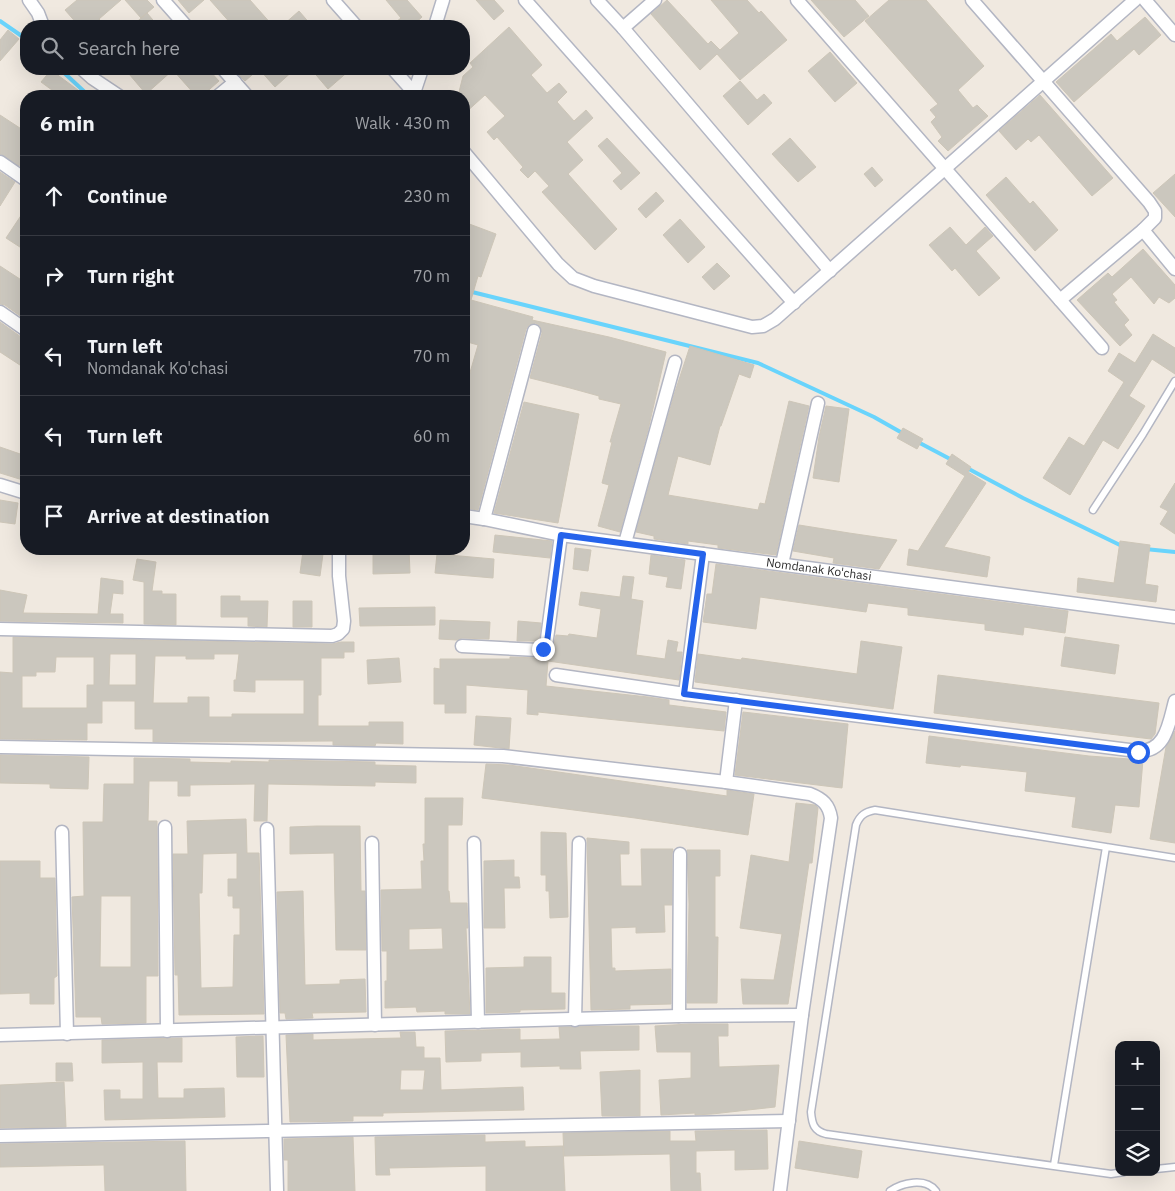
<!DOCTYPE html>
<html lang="en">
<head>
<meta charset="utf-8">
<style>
	body { margin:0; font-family:"IBM Plex Sans",sans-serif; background:#20242c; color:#f1f3f6 }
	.controls { position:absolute; right:15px; bottom:15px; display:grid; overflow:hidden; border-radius:10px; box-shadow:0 5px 20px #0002 }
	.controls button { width:45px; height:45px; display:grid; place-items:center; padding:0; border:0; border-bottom:1px solid #363941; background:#171b24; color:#f1f3f6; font:25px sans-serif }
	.stop { position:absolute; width:15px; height:15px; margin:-11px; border:4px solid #2563eb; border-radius:50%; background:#fff }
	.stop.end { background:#2563eb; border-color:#fff; box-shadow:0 1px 5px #0008 }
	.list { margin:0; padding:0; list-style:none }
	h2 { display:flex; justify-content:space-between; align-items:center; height:65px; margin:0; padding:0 20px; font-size:21px }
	h2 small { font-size:16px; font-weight:400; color:#9ea1a6 }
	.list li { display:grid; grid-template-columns:32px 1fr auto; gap:15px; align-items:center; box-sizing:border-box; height:80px; padding:0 20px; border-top:1px solid #363941 }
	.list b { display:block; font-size:19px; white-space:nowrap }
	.list p { margin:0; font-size:16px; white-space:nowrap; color:#9ea1a6 }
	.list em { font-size:16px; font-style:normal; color:#9ea1a6 }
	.icon { flex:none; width:28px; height:28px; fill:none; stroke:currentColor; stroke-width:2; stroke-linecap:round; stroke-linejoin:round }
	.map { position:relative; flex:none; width:1175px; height:1191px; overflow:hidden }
	.search { position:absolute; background:#171b24; box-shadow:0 5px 20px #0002; left:20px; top:20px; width:450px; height:55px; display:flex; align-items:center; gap:12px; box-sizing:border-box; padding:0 18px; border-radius:20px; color:#9ea1a6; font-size:19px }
	.panel { position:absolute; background:#171b24; box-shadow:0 5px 20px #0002; left:20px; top:90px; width:450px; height:465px; border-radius:20px }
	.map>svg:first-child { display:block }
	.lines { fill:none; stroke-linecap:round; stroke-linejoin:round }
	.stream { stroke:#69d4fc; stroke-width:4 }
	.building { fill:#cbc7be; stroke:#cdc6b8; fill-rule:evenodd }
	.service-casing { stroke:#b3b6c3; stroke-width:9 }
	.minor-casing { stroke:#b3b6c3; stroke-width:15 }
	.service { stroke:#fff; stroke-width:6 }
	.minor { stroke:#fff; stroke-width:12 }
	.route { stroke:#2563eb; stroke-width:6 }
	.labels { text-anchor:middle; stroke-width:4; stroke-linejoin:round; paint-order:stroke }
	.street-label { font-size:12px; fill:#2e2e2e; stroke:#fff }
</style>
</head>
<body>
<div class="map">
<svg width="1175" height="1191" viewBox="0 0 1175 1191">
	<rect width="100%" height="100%" fill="#f0e9e0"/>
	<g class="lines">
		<!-- stream -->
		<path class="stream" d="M 0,21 L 26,39
			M 60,69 L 89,96
			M 464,290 L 758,363 L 874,417 L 904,434
			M 916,441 L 952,460
			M 967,468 L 1023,498 L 1124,547
			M 1145,549 L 1175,552"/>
	</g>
	<!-- building -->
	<path class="building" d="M 77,0 L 121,0 L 99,19 L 105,26 L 79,26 L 65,10 Z
		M 125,0 L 147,0 L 154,7 L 141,18 Z
		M 178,0 L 204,0 L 189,13 Z
		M 210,0 L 250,0 L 273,26 L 233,26 Z
		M 386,0 L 407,0 L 422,17 L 412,26 L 391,26 L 401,18 Z
		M 476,0 L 494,0 L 504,11 L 494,20 Z
		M 667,0 L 708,44 L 711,41 L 720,50 L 739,33 L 711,0 L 747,0 L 759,13 L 761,11 L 787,40 L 740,80 L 717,54 L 700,70 L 651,14 Z
		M 811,0 L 855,0 L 869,16 L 844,37 Z
		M 889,0 L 926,0 L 984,66 L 958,90 L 973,108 L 977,105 L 988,116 L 948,151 L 938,141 L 942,137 L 931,122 L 936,117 L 930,110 L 938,104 L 865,21 Z
		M 299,11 L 312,26 L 282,26 Z
		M 147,13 L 158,26 L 132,26 Z
		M 1145,17 L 1161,35 L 1139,55 L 1134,49 L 1074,102 L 1056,82 L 1111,34 L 1117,41 Z
		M 509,27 L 542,65 L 531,75 L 547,93 L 559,83 L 567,92 L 557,102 L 574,121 L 586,110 L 593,118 L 567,142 L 583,160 L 568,174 L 617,229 L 595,250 L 542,192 L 549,186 L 535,171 L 528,178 L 520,170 L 523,167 L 497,137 L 494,140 L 487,132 L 505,116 L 485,95 L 464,114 L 464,96 L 458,96 L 463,76 L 473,67 L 470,63 Z
		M 8,30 L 19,39 L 0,61 L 0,40 Z
		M 830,52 L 857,83 L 835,102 L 808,71 Z
		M 135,69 L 208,69 L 219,81 L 202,96 L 196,96 L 173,70 L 146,94 L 129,74 Z
		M 244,69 L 295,69 L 275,87 L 259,69 L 245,81 L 238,74 Z
		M 311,69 L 351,69 L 328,89 Z
		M 51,70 L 86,96 L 60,96 L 41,82 Z
		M 740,81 L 757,100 L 764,94 L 772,103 L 748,125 L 723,96 Z
		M 1040,95 L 1113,178 L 1092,196 L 1039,135 L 1031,142 L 1028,139 L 1016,150 L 999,131 Z
		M 0,115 L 26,132 L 26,155 L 19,166 L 0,154 Z
		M 607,138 L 640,173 L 621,190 L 613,181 L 622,173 L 598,146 Z
		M 790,138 L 816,167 L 798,182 L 772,154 Z
		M 872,167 L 883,180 L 875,187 L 864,174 Z
		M 0,172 L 15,182 L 0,206 Z
		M 1175,174 L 1175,217 L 1153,193 Z
		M 1006,177 L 1030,204 L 1033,201 L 1058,230 L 1035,251 L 986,195 Z
		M 656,192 L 664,201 L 646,218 L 638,209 Z
		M 26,208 L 26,251 L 6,238 Z
		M 680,219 L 705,247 L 688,263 L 663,235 Z
		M 464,222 L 496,234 L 481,277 L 478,276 L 471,300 L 533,317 L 532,320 L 609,337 L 666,352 L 648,430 L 620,532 L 598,526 L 609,485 L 602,483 L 612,442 L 610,442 L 621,404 L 599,399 L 599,396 L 570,388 L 530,378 L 542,333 L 540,326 L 536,323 L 529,325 L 526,329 L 478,510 L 464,508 L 464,374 L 469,376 L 478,345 L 464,341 Z
		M 950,227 L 966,245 L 985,227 L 993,236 L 976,251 L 1000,278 L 979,296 L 955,268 L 952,271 L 929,245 Z
		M 1143,249 L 1175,285 L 1175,298 L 1169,303 L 1159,297 L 1154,304 L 1131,277 L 1112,294 L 1117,300 L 1114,302 L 1129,320 L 1124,325 L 1132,335 L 1120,346 L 1077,300 L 1108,273 L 1112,277 Z
		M 717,263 L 730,276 L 714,290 L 702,277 Z
		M 0,266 L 26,283 L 26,320 L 5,305 L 0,304 Z
		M 0,322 L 21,337 L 26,338 L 26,369 L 0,352 Z
		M 1153,334 L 1175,348 L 1175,374 L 1152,359 L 1129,396 L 1145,406 L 1118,449 L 1103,440 L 1070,495 L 1043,478 L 1069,437 L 1084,446 L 1124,382 L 1108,371 L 1119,353 L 1135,363 Z
		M 690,346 L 754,365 L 750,378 L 739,374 L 721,426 L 720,426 L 710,465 L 678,456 L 668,495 L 758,510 L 760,503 L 765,504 L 789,401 L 809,406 L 776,555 L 718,548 L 718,545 L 688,541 L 688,544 L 654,539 L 654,536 L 636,532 L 674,395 Z
		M 524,402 L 579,414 L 558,523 L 494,513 Z
		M 826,406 L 849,409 L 839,482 L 813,478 L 819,437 Z
		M 903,428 L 923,439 L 917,449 L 897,438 Z
		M 0,447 L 26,456 L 26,481 L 0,473 Z
		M 952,454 L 971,467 L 968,472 L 986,483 L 944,547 L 990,557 L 987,577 L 907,565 L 909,549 L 918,551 L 965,476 L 946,464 Z
		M 1175,483 L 1175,534 L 1160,524 L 1168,511 L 1160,507 Z
		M 0,500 L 18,503 L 15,524 L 0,522 Z
		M 799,525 L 849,533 L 897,540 L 879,569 L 833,563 L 834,558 L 793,551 Z
		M 495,535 L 552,541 L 550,558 L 493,552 Z
		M 1120,541 L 1150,545 L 1145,584 L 1158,586 L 1156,602 L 1077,592 L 1078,578 L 1114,583 Z
		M 575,548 L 591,550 L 588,571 L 573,569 Z
		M 373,549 L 409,549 L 410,573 L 373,574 Z
		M 303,551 L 323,554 L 320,576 L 300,573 Z
		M 437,554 L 494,559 L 493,578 L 435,573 Z
		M 651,555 L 685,560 L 681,589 L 666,587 L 668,577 L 649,574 Z
		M 137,559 L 156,562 L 152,591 L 162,591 L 162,594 L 176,594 L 176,625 L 144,624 L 144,582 L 133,580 Z
		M 716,564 L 1068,611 L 1065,633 L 1024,627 L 1023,635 L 985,630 L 985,624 L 908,615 L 908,608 L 868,603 L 866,612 L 760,597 L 756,629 L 703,622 L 707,594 L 712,594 Z
		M 623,576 L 634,577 L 631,599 L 643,601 L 636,655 L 665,659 L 668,640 L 678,642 L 676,652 L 682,652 L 679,680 L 548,661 L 546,686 L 648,697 L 669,700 L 669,705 L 726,712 L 724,731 L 538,712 L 538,715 L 527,714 L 528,690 L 466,685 L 466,713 L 445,713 L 445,704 L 434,704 L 434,668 L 440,669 L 440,659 L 510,659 L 510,657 L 538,658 L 552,651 L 556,635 L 568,636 L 569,634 L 597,638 L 601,609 L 579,605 L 581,592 L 620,597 Z
		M 101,578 L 123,581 L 123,594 L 113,593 L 110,614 L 123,614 L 123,623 L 0,621 L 0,590 L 27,595 L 23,613 L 98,614 Z
		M 221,596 L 240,596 L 240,601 L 268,601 L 267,627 L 248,626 L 248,617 L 221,617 Z
		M 293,601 L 312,601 L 312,627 L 293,627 Z
		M 435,607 L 435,625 L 360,626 L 359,608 Z
		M 440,620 L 490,622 L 489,639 L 462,638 L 457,640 L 439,639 Z
		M 518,621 L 541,623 L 539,641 L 517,641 Z
		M 13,637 L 332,644 L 341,642 L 354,642 L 354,652 L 344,652 L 344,658 L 321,658 L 321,695 L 318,695 L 318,726 L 369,726 L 369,722 L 403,722 L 403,744 L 376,743 L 375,746 L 333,745 L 333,741 L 153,742 L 153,729 L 135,729 L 135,701 L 102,701 L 102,723 L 87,723 L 87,740 L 0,739 L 0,672 L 13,673 ZM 110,654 L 136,654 L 136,685 L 109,685 ZM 214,654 L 239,654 L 236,680 L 234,680 L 234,691 L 255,692 L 255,680 L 304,680 L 304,714 L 232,714 L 232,717 L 209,717 L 209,697 L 188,697 L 188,703 L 153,703 L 155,656 L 186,656 L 186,659 L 214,659 ZM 56,657 L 94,657 L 94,685 L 87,685 L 87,708 L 22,708 L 22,676 L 36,676 L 36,672 L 55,672 Z
		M 1065,637 L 1119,645 L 1115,674 L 1061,666 Z
		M 861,641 L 902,647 L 893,709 L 695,682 L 698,654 L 741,660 L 742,658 L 857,674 Z
		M 399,658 L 401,682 L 368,684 L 367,660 Z
		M 938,675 L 1159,703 L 1155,734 L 1151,739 L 934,713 Z
		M 743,712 L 848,724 L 842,788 L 735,775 Z
		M 476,716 L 511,718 L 509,749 L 474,745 Z
		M 1175,731 L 1175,843 L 1150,839 L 1166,747 Z
		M 929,736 L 1089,756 L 1143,760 L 1139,807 L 1115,805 L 1111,833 L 1072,827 L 1076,797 L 1025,791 L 1027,772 L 961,765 L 960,767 L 926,763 Z
		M 0,755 L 89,757 L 88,789 L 50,788 L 50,784 L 0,783 Z
		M 134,758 L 190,759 L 190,762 L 231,763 L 231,761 L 269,762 L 269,760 L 375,762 L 375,765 L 416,766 L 416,783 L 375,782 L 375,786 L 268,784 L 267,821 L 254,821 L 255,784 L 190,785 L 190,796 L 178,796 L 178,781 L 149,781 L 148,821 L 157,821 L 158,976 L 146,976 L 146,1023 L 102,1024 L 101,1017 L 76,1017 L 72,897 L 84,896 L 83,822 L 103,822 L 104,784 L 134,784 ZM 101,896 L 131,896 L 131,967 L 100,967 Z
		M 486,764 L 509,765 L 727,796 L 727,790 L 754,794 L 748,835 L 635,818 L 482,798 Z
		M 425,798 L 463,798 L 462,825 L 448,825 L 448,891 L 449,891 L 450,903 L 467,903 L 468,928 L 466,928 L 470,1014 L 445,1014 L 445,1011 L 417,1012 L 416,1007 L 385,1008 L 385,981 L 387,981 L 387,951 L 382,951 L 382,949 L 381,890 L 422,889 L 421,861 L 424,861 L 423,844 L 425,844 ZM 442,928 L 443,949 L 409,950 L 409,929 Z
		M 796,803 L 815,805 L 818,808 L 812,863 L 809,863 L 788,1004 L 743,1004 L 741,979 L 774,980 L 782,934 L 740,928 L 751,855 L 789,862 Z
		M 246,819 L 247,853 L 259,853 L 264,1014 L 179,1015 L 178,975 L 175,975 L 173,854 L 188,854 L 187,821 ZM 237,853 L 237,879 L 228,879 L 228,896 L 233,896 L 233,908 L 240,908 L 240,935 L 234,935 L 233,987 L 201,988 L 199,893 L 202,893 L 203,854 Z
		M 317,826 L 360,826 L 361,891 L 365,891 L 366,950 L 336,950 L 334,853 L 290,854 L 290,827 Z
		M 541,832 L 566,833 L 568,917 L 550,918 L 549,891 L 546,891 L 546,875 L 541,875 Z
		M 587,838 L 629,842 L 629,854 L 620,854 L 621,886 L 642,886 L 641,849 L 673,849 L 672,854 L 672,905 L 664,905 L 665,932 L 636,933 L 636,927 L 611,928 L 612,968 L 615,968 L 615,971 L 671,969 L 671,1004 L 630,1005 L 630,1009 L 591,1010 Z
		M 687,850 L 720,850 L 720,876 L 715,876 L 715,937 L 718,937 L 717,1003 L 687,1003 L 689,904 Z
		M 514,860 L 514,877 L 519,877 L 520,888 L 504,888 L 505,928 L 484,928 L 484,861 Z
		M 0,861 L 40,861 L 40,878 L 55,878 L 57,976 L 54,978 L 54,1004 L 30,1004 L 30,993 L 0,994 Z
		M 303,891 L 305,985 L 340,984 L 340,980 L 365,979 L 366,1012 L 312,1013 L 313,1018 L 286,1019 L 285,1013 L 280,1013 L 277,892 Z
		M 524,957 L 551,957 L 551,993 L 565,993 L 565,1009 L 520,1010 L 520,1012 L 486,1013 L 486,968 L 524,967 Z
		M 690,1024 L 728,1024 L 728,1036 L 718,1036 L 719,1067 L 779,1065 L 775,1107 L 712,1114 L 695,1115 L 695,1113 L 661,1115 L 659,1080 L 691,1078 L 691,1052 L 657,1052 L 655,1026 Z
		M 630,1026 L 639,1026 L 639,1050 L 580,1051 L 581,1069 L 560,1069 L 560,1066 L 521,1067 L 521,1052 L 481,1053 L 481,1061 L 446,1062 L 445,1031 L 520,1029 L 520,1040 L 560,1039 L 559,1027 Z
		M 400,1032 L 415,1032 L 416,1047 L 424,1047 L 424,1058 L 440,1058 L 441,1090 L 523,1087 L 524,1110 L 383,1113 L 383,1116 L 353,1116 L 353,1121 L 290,1122 L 286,1035 L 313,1034 L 313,1040 L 401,1038 ZM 401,1070 L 425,1070 L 423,1090 L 400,1090 Z
		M 263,1036 L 264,1077 L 237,1077 L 236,1037 Z
		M 182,1038 L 182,1062 L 157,1062 L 158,1098 L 184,1098 L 184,1089 L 224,1088 L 225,1117 L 105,1120 L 104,1090 L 120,1090 L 120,1099 L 143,1099 L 143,1062 L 102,1063 L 102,1040 Z
		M 56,1063 L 72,1063 L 73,1081 L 56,1081 Z
		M 640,1070 L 640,1116 L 602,1116 L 600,1072 Z
		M 64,1082 L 66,1127 L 0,1128 L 0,1085 Z
		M 767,1130 L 768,1169 L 735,1170 L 735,1150 L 696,1151 L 696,1173 L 700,1173 L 701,1191 L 671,1191 L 670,1154 L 564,1156 L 563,1133 L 670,1131 L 670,1141 L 696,1141 L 695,1131 Z
		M 485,1135 L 485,1142 L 525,1141 L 525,1147 L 563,1146 L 565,1191 L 486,1191 L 486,1166 L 389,1168 L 390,1175 L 376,1175 L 375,1137 Z
		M 353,1137 L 355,1191 L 288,1191 L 288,1160 L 284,1160 L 284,1139 Z
		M 185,1141 L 186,1191 L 105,1191 L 104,1165 L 0,1167 L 0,1144 Z
		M 799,1141 L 862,1151 L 858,1178 L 795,1168 Z"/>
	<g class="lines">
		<defs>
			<path id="service" d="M 1093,510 L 1143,434 L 1175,381
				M 1054,1165 L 1106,847
				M 1156,1169 L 1175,1167
				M 1124,1172 L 1111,1174 L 826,1134 C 814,1131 812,1124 811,1112 L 856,825 C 860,815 865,812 875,810 L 1175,858
				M 890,1191 C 902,1183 925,1177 936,1191"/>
			<g id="minor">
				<path d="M 29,0 L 38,13 L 43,26"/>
				<path d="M 163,0 L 186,26"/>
				<path d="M 333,0 L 356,26"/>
				<path d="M 525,0 L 794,303"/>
				<path d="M 597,0 L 623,28 L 830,271"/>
				<path d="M 797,0 L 1060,300 L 1143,230"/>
				<path d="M 972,0 L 1149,202 L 1155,211 L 1155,218 L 1143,230 L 1175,269"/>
				<path d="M 1145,0 L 1175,35"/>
				<path d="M 435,26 L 443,0"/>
				<path d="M 623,28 L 655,0"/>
				<path d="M 82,69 L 92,78 L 119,96"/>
				<path d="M 223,69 L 247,96"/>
				<path d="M 393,69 L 417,96"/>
				<path d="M 218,96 L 235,82"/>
				<path d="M 413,96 L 422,69"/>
				<path d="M 464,152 L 558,264 L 573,278 L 594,286 L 752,327 L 763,326 L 775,319 L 1135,0"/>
				<path d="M 0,162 L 26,180"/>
				<path d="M 1060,300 L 1102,348"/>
				<path d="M 0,312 L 26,330"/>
				<path d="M 0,485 L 26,493"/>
				<path id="s1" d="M 464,516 L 484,519 L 561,535 L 1175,617"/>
				<path d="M 484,519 L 534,331"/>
				<path d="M 625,543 L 675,362"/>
				<path d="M 782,564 L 818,403"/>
				<path d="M 0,629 L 332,636 L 338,634 L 343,629 L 344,621 L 339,576 L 339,549"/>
				<path d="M 462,646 L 538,650 L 546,646 L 561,535"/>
				<path d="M 556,675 L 685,694 L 1137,751 C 1166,753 1169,723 1175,701"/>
				<path d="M 685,694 L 703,554"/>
				<path d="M 0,747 L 503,756 L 726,782 L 810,794 C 823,799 829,805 831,818 L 802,1015 L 780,1191"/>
				<path d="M 726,782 L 736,700"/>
				<path d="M 165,827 L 167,1031"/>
				<path d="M 267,829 L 277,1191"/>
				<path d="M 62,832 L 67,1034"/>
				<path d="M 372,843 L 375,1025"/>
				<path d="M 474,843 L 478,1022"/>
				<path d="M 679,1016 L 680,854"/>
				<path d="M 575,1020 L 579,843"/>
				<path d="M 0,1035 L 679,1016 L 802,1015"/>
				<path d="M 0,1136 L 789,1121"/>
			</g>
		</defs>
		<!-- service casing -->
		<use href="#service" class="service-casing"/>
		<!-- minor casing -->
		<use href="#minor" class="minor-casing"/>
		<!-- service -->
		<use href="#service" class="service"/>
		<!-- minor -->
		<use href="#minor" class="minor"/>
	</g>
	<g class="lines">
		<!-- route -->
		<path class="route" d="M 543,649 L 546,646 L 547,642 L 561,535 L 703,554 L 684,694 L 1138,752"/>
	</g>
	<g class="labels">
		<!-- street labels -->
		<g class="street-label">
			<text dy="4" stroke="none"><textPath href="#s1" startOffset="359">Nomdanak Ko'chasi</textPath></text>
		</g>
	</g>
</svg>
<div class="controls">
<button>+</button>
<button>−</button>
<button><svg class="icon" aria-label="layers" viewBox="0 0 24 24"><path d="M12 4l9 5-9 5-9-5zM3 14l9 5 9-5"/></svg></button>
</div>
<div class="stop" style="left:1138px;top:752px"></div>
<div class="stop end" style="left:543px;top:649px"></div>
<div class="search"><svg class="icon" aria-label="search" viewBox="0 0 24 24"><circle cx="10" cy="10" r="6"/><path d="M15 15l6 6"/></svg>Search here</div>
<section class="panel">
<h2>6 min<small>Walk · 430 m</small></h2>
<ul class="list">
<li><svg class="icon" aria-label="ahead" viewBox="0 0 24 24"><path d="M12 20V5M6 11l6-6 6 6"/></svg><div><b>Continue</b></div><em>230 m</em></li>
<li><svg class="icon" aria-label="right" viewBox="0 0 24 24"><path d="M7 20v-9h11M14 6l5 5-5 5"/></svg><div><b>Turn right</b></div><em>70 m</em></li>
<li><svg class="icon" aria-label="left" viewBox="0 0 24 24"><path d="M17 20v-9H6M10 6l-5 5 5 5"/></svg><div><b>Turn left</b><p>Nomdanak Ko'chasi</p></div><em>70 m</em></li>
<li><svg class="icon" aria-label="left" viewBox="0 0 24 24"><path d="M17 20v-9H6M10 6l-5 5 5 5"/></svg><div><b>Turn left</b></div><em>60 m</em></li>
<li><svg class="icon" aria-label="arrive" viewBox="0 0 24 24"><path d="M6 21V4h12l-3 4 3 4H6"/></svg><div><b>Arrive at destination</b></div></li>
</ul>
</section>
</div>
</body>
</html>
